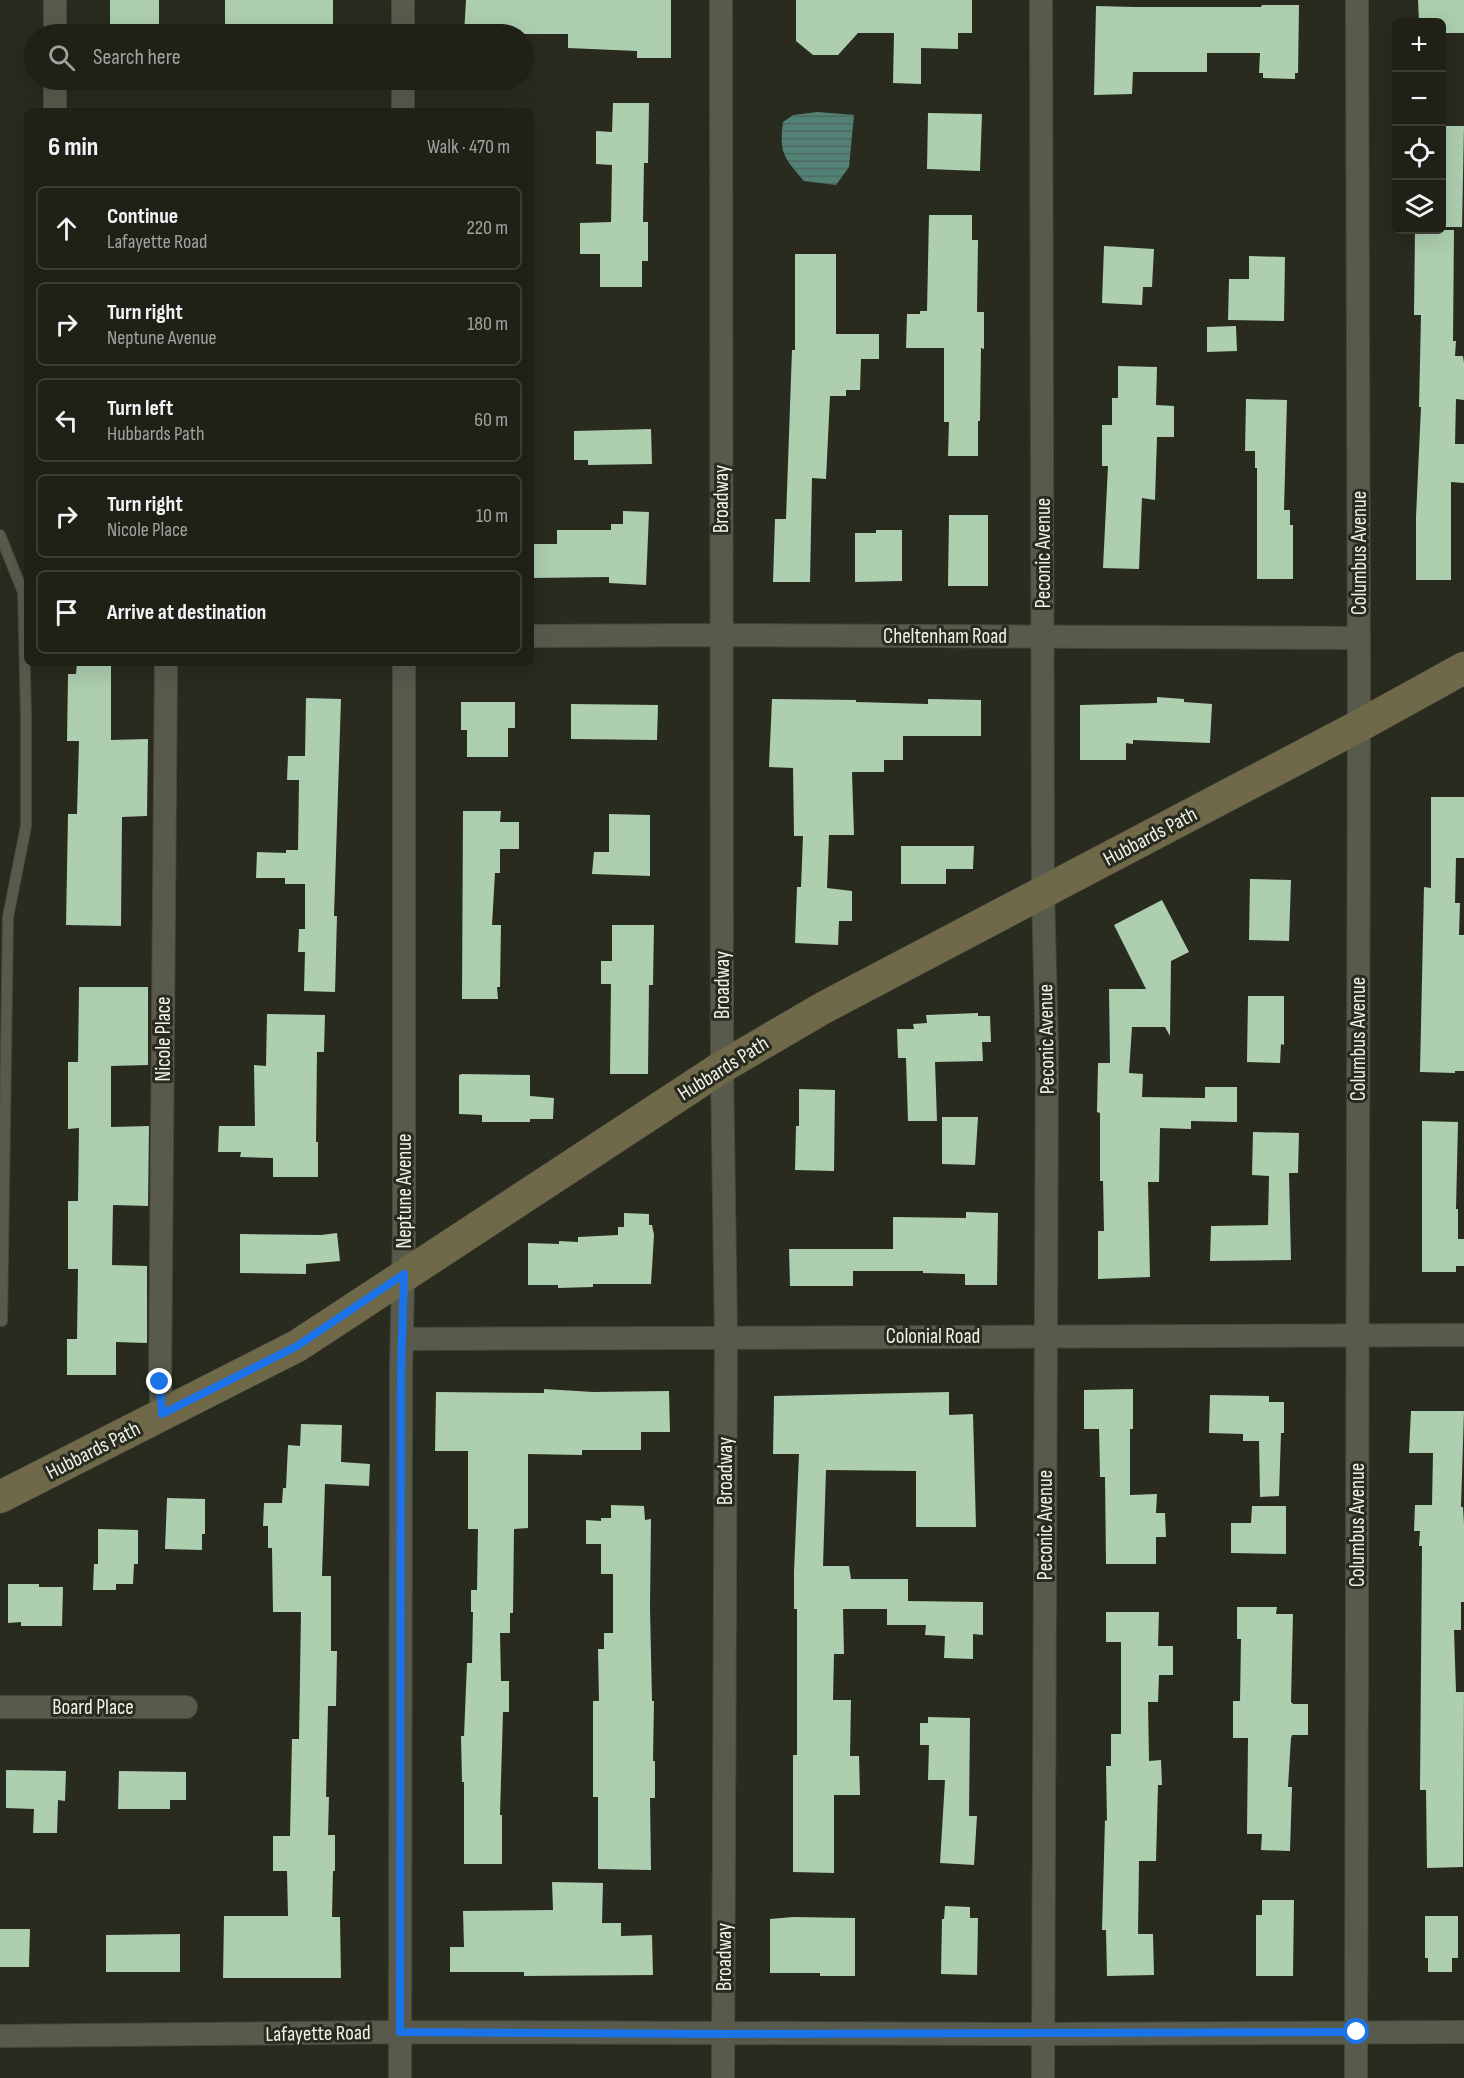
<!DOCTYPE html>
<html lang="en">
<head>
<meta charset="utf-8">
<style>
	body { margin:0; font-family:"Sofia Sans Condensed",sans-serif; background:#2c2d23; color:#f1f3f6 }
	.controls { position:absolute; right:18px; top:18px; display:grid; overflow:hidden; border-radius:9px; box-shadow:0 6px 24px #0002 }
	.controls button { width:54px; height:54px; display:grid; place-items:center; padding:0; border:0; border-bottom:2px solid #3c3e35; background:#1f2016; color:#f1f3f6; font:30px sans-serif }
	.stop { position:absolute; width:18px; height:18px; margin:-14px; border:4px solid #1a73e8; border-radius:50%; background:#fff }
	.stop.end { background:#1a73e8; border-color:#fff; box-shadow:0 2px 6px #0008 }
	.list { margin:0; padding:0; list-style:none }
	h2 { display:flex; justify-content:space-between; align-items:center; height:78px; margin:0; padding:0 24px; font-size:26px }
	h2 small { font-size:20px; font-weight:400; color:#a1a3a1 }
	.list li { display:grid; grid-template-columns:39px 1fr auto; gap:18px; align-items:center; box-sizing:border-box; height:84px; margin:0 12px 12px; padding:0 12px; border:2px solid #3c3e35; border-radius:9px }
	.list b { display:block; font-size:22px; white-space:nowrap }
	.list p { margin:0; font-size:20px; white-space:nowrap; color:#a1a3a1 }
	.list em { font-size:20px; font-style:normal; color:#a1a3a1 }
	.icon { flex:none; width:33px; height:33px; fill:none; stroke:currentColor; stroke-width:2; stroke-linecap:round; stroke-linejoin:round }
	.map { position:relative; flex:none; width:1464px; height:2078px; overflow:hidden }
	.search { position:absolute; background:#1f2016; box-shadow:0 6px 24px #0002; left:24px; top:24px; width:510px; height:66px; display:flex; align-items:center; gap:15px; box-sizing:border-box; padding:0 21px; border-radius:33px; color:#a1a3a1; font-size:22px }
	.panel { position:absolute; background:#1f2016; box-shadow:0 6px 24px #0002; left:24px; top:108px; width:510px; height:558px; border-radius:9px }
	.map>svg:first-child { display:block }
	.water { fill:url(#water-rules) }
	.building { fill:#adceaf }
	.lines { fill:none; stroke-linecap:round; stroke-linejoin:round }
	.lane-casing { stroke:#47493e; stroke-width:12 }
	.street-casing { stroke:#47493e; stroke-width:24 }
	.secondary-casing { stroke:#47493e; stroke-width:33 }
	.lane { stroke:#585b4c; stroke-width:10 }
	.street { stroke:#585b4c; stroke-width:22 }
	.secondary { stroke:#6f694a; stroke-width:32 }
	.route { stroke:#1a73e8; stroke-width:8 }
	.labels { text-anchor:middle; stroke-width:6; stroke-linejoin:round; paint-order:stroke }
	.street-label { font-size:21px; fill:#f0f2e9; stroke:#292b1e }
</style>
</head>
<body>
<div class="map">
<svg width="1464" height="2078" viewBox="0 0 1464 2078">
	<defs>
		<pattern id="water-rules" width="6" height="5" patternUnits="userSpaceOnUse" patternTransform="scale(1.5)"><rect width="6" height="5" fill="#528276"/><path d="M0 2.5h6" fill="none" stroke="#4e6860"/></pattern>
	</defs>
	<rect width="100%" height="100%" fill="#292b1e"/>
	<!-- water -->
	<path class="water" d="M 818,112 L 854,115 L 849,167 L 836,185 L 804,181 C 784,157 779,154 783,122 L 793,115 Z"/>
	<!-- building -->
	<path class="building" d="M 110,0 L 159,0 L 159,34 L 117,33 L 117,24 L 110,25 Z
		M 225,0 L 333,0 L 333,34 L 225,34 Z
		M 466,0 L 671,0 L 671,58 L 637,58 L 637,51 L 568,48 L 568,34 L 464,34 Z
		M 796,0 L 972,0 L 972,33 L 958,33 L 958,49 L 921,48 L 921,84 L 893,83 L 894,33 L 858,33 L 838,55 L 813,55 L 796,41 Z
		M 1418,0 L 1464,0 L 1464,33 L 1442,33 L 1442,22 L 1419,22 Z
		M 1262,5 L 1299,5 L 1298,73 L 1295,73 L 1295,79 L 1263,78 L 1263,73 L 1259,73 L 1260,53 L 1207,53 L 1207,72 L 1133,72 L 1132,94 L 1094,95 L 1096,6 L 1134,7 L 1261,7 Z
		M 613,103 L 649,103 L 648,163 L 644,163 L 643,222 L 648,222 L 648,261 L 642,261 L 642,287 L 600,287 L 600,254 L 580,254 L 580,223 L 611,222 L 612,165 L 596,164 L 596,131 L 612,132 Z
		M 928,113 L 982,114 L 980,171 L 927,169 Z
		M 1442,126 L 1464,126 L 1462,227 L 1442,227 Z
		M 929,215 L 972,215 L 972,240 L 978,240 L 977,312 L 984,312 L 984,349 L 981,348 L 980,421 L 978,421 L 978,456 L 948,456 L 949,422 L 944,422 L 944,348 L 906,348 L 907,314 L 920,314 L 920,311 L 927,311 Z
		M 1415,230 L 1454,230 L 1453,341 L 1456,341 L 1455,356 L 1463,356 L 1464,363 L 1464,400 L 1456,399 L 1455,444 L 1464,444 L 1464,483 L 1451,482 L 1451,580 L 1416,580 L 1416,517 L 1421,407 L 1419,407 L 1421,315 L 1414,315 Z
		M 1104,246 L 1154,249 L 1152,287 L 1143,287 L 1142,305 L 1102,303 Z
		M 795,254 L 836,254 L 836,334 L 879,334 L 879,359 L 861,359 L 860,390 L 846,390 L 846,396 L 830,396 L 826,479 L 812,478 L 810,582 L 773,582 L 775,519 L 786,519 L 792,350 L 795,350 Z
		M 1249,256 L 1285,257 L 1284,321 L 1228,320 L 1229,279 L 1249,279 Z
		M 1236,326 L 1237,351 L 1207,352 L 1207,327 Z
		M 1118,366 L 1157,367 L 1156,405 L 1174,406 L 1174,437 L 1157,437 L 1155,500 L 1142,498 L 1139,569 L 1103,568 L 1108,466 L 1102,466 L 1102,425 L 1112,425 L 1112,398 L 1118,398 Z
		M 1246,399 L 1287,400 L 1284,510 L 1290,510 L 1290,525 L 1293,525 L 1293,579 L 1257,579 L 1257,468 L 1255,468 L 1255,451 L 1245,451 Z
		M 651,429 L 652,464 L 588,465 L 588,460 L 574,460 L 574,431 Z
		M 623,511 L 649,512 L 646,585 L 609,583 L 609,577 L 531,578 L 531,544 L 557,544 L 557,530 L 611,530 L 611,524 L 623,524 Z
		M 949,515 L 988,515 L 988,586 L 948,586 Z
		M 876,530 L 902,530 L 902,581 L 855,582 L 855,533 L 876,533 Z
		M 77,663 L 111,663 L 111,740 L 148,739 L 147,816 L 122,817 L 121,926 L 66,925 L 68,814 L 77,814 L 79,741 L 67,741 L 68,674 L 76,674 Z
		M 1157,697 L 1184,699 L 1184,702 L 1212,704 L 1210,743 L 1133,740 L 1133,744 L 1126,743 L 1126,760 L 1080,760 L 1080,705 L 1157,703 Z
		M 306,698 L 341,699 L 334,916 L 337,916 L 335,992 L 304,991 L 305,952 L 298,952 L 299,929 L 305,929 L 305,884 L 285,884 L 285,878 L 256,878 L 257,852 L 286,853 L 286,850 L 298,850 L 299,780 L 287,780 L 288,756 L 305,756 Z
		M 772,699 L 856,700 L 856,702 L 928,704 L 928,699 L 981,700 L 981,736 L 903,736 L 903,760 L 884,760 L 884,772 L 852,772 L 854,835 L 829,835 L 827,888 L 852,891 L 852,921 L 839,921 L 838,945 L 795,943 L 797,887 L 801,887 L 803,836 L 794,836 L 793,768 L 769,767 Z
		M 461,702 L 515,702 L 515,728 L 508,728 L 508,757 L 467,757 L 467,730 L 461,730 Z
		M 571,704 L 658,705 L 657,740 L 571,739 Z
		M 1431,797 L 1464,797 L 1464,858 L 1456,858 L 1455,903 L 1460,903 L 1459,935 L 1464,935 L 1464,1071 L 1455,1071 L 1455,1073 L 1420,1072 L 1424,887 L 1431,888 Z
		M 463,811 L 501,811 L 500,822 L 519,822 L 519,849 L 500,849 L 500,873 L 495,873 L 492,925 L 501,925 L 500,987 L 497,987 L 498,999 L 462,999 Z
		M 609,814 L 650,815 L 650,876 L 592,874 L 594,852 L 609,852 Z
		M 901,846 L 974,846 L 973,869 L 946,869 L 946,884 L 901,884 Z
		M 1250,879 L 1291,880 L 1289,941 L 1249,940 Z
		M 1162,900 L 1189,952 L 1171,961 L 1170,1036 L 1165,1027 L 1132,1027 L 1129,1073 L 1143,1074 L 1142,1097 L 1205,1098 L 1205,1087 L 1237,1087 L 1237,1122 L 1191,1121 L 1191,1129 L 1160,1128 L 1159,1182 L 1148,1182 L 1150,1277 L 1098,1279 L 1098,1231 L 1104,1231 L 1103,1181 L 1100,1181 L 1100,1113 L 1097,1112 L 1098,1063 L 1110,1063 L 1109,989 L 1146,989 L 1114,925 Z
		M 612,925 L 654,925 L 653,985 L 649,985 L 648,1074 L 610,1074 L 611,984 L 601,984 L 601,961 L 612,961 Z
		M 79,987 L 148,987 L 148,1065 L 111,1066 L 111,1127 L 149,1126 L 148,1206 L 113,1205 L 112,1265 L 147,1266 L 147,1343 L 116,1342 L 116,1375 L 67,1375 L 67,1339 L 77,1339 L 78,1269 L 68,1269 L 68,1201 L 78,1201 L 79,1128 L 68,1129 L 68,1062 L 78,1062 Z
		M 1248,996 L 1284,996 L 1284,1045 L 1281,1044 L 1280,1063 L 1247,1062 Z
		M 978,1013 L 978,1016 L 990,1016 L 991,1042 L 982,1042 L 983,1061 L 935,1062 L 937,1121 L 908,1121 L 906,1058 L 898,1058 L 897,1029 L 914,1029 L 913,1024 L 927,1023 L 926,1015 Z
		M 267,1014 L 325,1015 L 324,1052 L 317,1052 L 316,1142 L 318,1142 L 318,1177 L 273,1177 L 273,1158 L 240,1157 L 241,1152 L 218,1152 L 219,1126 L 255,1126 L 254,1065 L 266,1066 Z
		M 462,1074 L 530,1075 L 530,1096 L 554,1098 L 553,1119 L 530,1119 L 530,1122 L 482,1122 L 482,1115 L 459,1114 L 459,1075 Z
		M 799,1089 L 835,1090 L 834,1171 L 795,1170 L 796,1126 L 799,1126 Z
		M 942,1117 L 978,1117 L 975,1165 L 942,1164 Z
		M 1422,1121 L 1458,1122 L 1456,1209 L 1458,1209 L 1458,1239 L 1464,1239 L 1464,1266 L 1456,1266 L 1456,1272 L 1422,1272 Z
		M 1253,1132 L 1299,1133 L 1298,1173 L 1289,1173 L 1291,1260 L 1210,1261 L 1211,1226 L 1268,1225 L 1269,1176 L 1252,1175 Z
		M 966,1212 L 998,1213 L 997,1285 L 965,1285 L 965,1274 L 923,1273 L 923,1271 L 853,1271 L 853,1286 L 790,1286 L 789,1249 L 893,1249 L 893,1217 L 966,1218 Z
		M 624,1213 L 649,1214 L 649,1225 L 652,1225 L 654,1235 L 651,1284 L 593,1284 L 593,1287 L 558,1288 L 558,1285 L 528,1285 L 528,1243 L 559,1244 L 559,1241 L 578,1242 L 578,1237 L 618,1235 L 618,1227 L 624,1227 Z
		M 337,1233 L 340,1261 L 306,1264 L 306,1274 L 240,1273 L 240,1234 L 321,1235 Z
		M 544,1389 L 593,1392 L 669,1391 L 670,1432 L 641,1432 L 641,1450 L 582,1450 L 582,1455 L 528,1454 L 528,1528 L 514,1529 L 513,1613 L 510,1613 L 510,1633 L 500,1633 L 501,1681 L 509,1681 L 509,1712 L 503,1712 L 500,1815 L 502,1815 L 502,1864 L 464,1864 L 464,1782 L 462,1782 L 461,1736 L 464,1736 L 467,1663 L 472,1663 L 473,1612 L 471,1612 L 471,1590 L 477,1590 L 478,1529 L 468,1529 L 468,1451 L 435,1451 L 436,1392 L 544,1393 Z
		M 1133,1389 L 1133,1429 L 1130,1429 L 1130,1495 L 1157,1494 L 1156,1513 L 1165,1513 L 1166,1537 L 1156,1537 L 1156,1564 L 1106,1564 L 1105,1477 L 1100,1477 L 1099,1429 L 1084,1429 L 1084,1390 Z
		M 949,1392 L 949,1415 L 973,1414 L 976,1527 L 916,1527 L 916,1471 L 826,1470 L 823,1566 L 849,1566 L 851,1579 L 908,1579 L 908,1601 L 983,1602 L 983,1635 L 973,1634 L 973,1659 L 944,1658 L 945,1636 L 925,1635 L 926,1625 L 887,1625 L 887,1609 L 843,1609 L 844,1654 L 834,1654 L 833,1700 L 851,1700 L 850,1756 L 859,1756 L 860,1795 L 834,1795 L 834,1873 L 793,1872 L 793,1755 L 797,1755 L 797,1609 L 794,1609 L 794,1572 L 799,1454 L 773,1454 L 774,1396 Z
		M 1210,1395 L 1269,1396 L 1269,1402 L 1284,1402 L 1284,1433 L 1281,1433 L 1279,1496 L 1260,1497 L 1259,1441 L 1243,1441 L 1243,1434 L 1209,1433 Z
		M 1411,1411 L 1464,1411 L 1461,1507 L 1463,1507 L 1464,1524 L 1464,1602 L 1461,1602 L 1461,1630 L 1454,1630 L 1456,1692 L 1464,1692 L 1463,1867 L 1427,1868 L 1426,1790 L 1420,1790 L 1422,1546 L 1419,1546 L 1420,1531 L 1414,1531 L 1415,1505 L 1432,1505 L 1433,1453 L 1409,1453 Z
		M 301,1424 L 342,1425 L 341,1462 L 370,1464 L 369,1486 L 325,1484 L 322,1576 L 331,1576 L 331,1651 L 337,1651 L 336,1706 L 328,1706 L 326,1797 L 329,1797 L 328,1835 L 335,1835 L 335,1871 L 333,1871 L 332,1917 L 340,1917 L 341,1978 L 223,1978 L 224,1916 L 288,1916 L 287,1871 L 273,1871 L 273,1836 L 290,1836 L 292,1739 L 299,1739 L 301,1612 L 273,1612 L 272,1548 L 268,1548 L 268,1526 L 263,1526 L 264,1503 L 282,1503 L 283,1488 L 286,1488 L 288,1445 L 300,1446 Z
		M 167,1498 L 205,1499 L 205,1534 L 202,1534 L 202,1550 L 165,1549 Z
		M 611,1505 L 644,1506 L 645,1520 L 651,1519 L 650,1608 L 652,1701 L 654,1701 L 653,1761 L 655,1761 L 655,1798 L 650,1798 L 651,1870 L 598,1869 L 598,1797 L 593,1797 L 593,1701 L 599,1701 L 598,1649 L 604,1649 L 604,1633 L 613,1633 L 613,1574 L 601,1574 L 601,1544 L 586,1544 L 586,1520 L 601,1521 L 601,1518 L 611,1518 Z
		M 1252,1506 L 1286,1506 L 1286,1554 L 1231,1553 L 1231,1523 L 1251,1523 Z
		M 98,1529 L 138,1530 L 138,1564 L 134,1564 L 133,1584 L 116,1584 L 116,1590 L 93,1590 L 94,1564 L 98,1564 Z
		M 8,1584 L 39,1584 L 39,1587 L 63,1587 L 62,1626 L 21,1626 L 21,1622 L 8,1623 Z
		M 1237,1607 L 1277,1607 L 1276,1614 L 1293,1614 L 1291,1702 L 1293,1704 L 1308,1704 L 1308,1735 L 1292,1735 L 1291,1738 L 1288,1787 L 1292,1787 L 1290,1851 L 1261,1850 L 1262,1834 L 1247,1834 L 1248,1738 L 1233,1738 L 1233,1701 L 1240,1701 L 1241,1639 L 1237,1639 Z
		M 1106,1612 L 1159,1612 L 1158,1646 L 1173,1646 L 1173,1675 L 1159,1675 L 1158,1702 L 1148,1702 L 1149,1761 L 1161,1760 L 1162,1785 L 1158,1785 L 1156,1861 L 1139,1861 L 1138,1934 L 1153,1934 L 1154,1975 L 1107,1976 L 1106,1930 L 1102,1930 L 1105,1820 L 1107,1821 L 1106,1766 L 1111,1766 L 1111,1734 L 1121,1734 L 1121,1642 L 1106,1642 Z
		M 928,1717 L 970,1718 L 969,1816 L 977,1816 L 974,1865 L 940,1863 L 945,1780 L 928,1780 L 929,1745 L 920,1745 L 920,1723 L 928,1723 Z
		M 6,1770 L 66,1771 L 65,1801 L 58,1800 L 57,1833 L 33,1833 L 34,1809 L 6,1808 Z
		M 119,1771 L 186,1772 L 186,1800 L 170,1800 L 170,1809 L 118,1809 Z
		M 552,1882 L 603,1883 L 602,1923 L 621,1923 L 621,1936 L 652,1935 L 653,1975 L 524,1976 L 524,1972 L 450,1972 L 450,1947 L 464,1947 L 463,1911 L 553,1910 Z
		M 1262,1900 L 1294,1900 L 1293,1976 L 1256,1976 L 1256,1915 L 1262,1915 Z
		M 945,1906 L 970,1907 L 970,1918 L 978,1918 L 977,1975 L 941,1974 L 942,1919 L 944,1919 Z
		M 1425,1916 L 1458,1916 L 1458,1958 L 1452,1958 L 1452,1972 L 1428,1972 L 1428,1958 L 1425,1958 Z
		M 793,1917 L 855,1918 L 855,1976 L 820,1976 L 820,1973 L 770,1973 L 770,1919 Z
		M 0,1929 L 30,1929 L 29,1967 L 0,1967 Z
		M 180,1934 L 180,1972 L 106,1972 L 106,1935 Z"/>
	<g class="lines">
		<defs>
			<path id="lane" d="M 0,535 L 23,592 L 26,718 L 26,826 L 8,917 L 2,1321 L 0,1321"/>
			<path id="street" d="M 403,0 L 403,34
				M 721,0 L 722,1067 L 726,1336 L 723,2078
				M 1041,0 L 1043,891 L 1047,1054 L 1043,2078
				M 55,34 L 55,0
				M 403,80 L 403,111
				M 55,111 L 55,80
				M 531,636 L 721,635 L 1359,638
				M 402,1339 L 1464,1335
				M 162,1414 L 160,1382 L 166,663
				M 0,1707 L 186,1707
				M 0,2036 L 400,2032 L 1044,2034 L 1464,2032
				M 400,2078 L 401,1371 L 404,1233 L 404,663
				M 1356,2078 L 1359,689 L 1357,0"/>
			<path id="secondary" d="M 0,1497 L 297,1346 L 722,1067 L 823,1008 L 1359,726 L 1464,668"/>
		</defs>
		<!-- lane casing -->
		<use href="#lane" class="lane-casing"/>
		<!-- street casing -->
		<use href="#street" class="street-casing"/>
		<!-- secondary casing -->
		<use href="#secondary" class="secondary-casing"/>
		<!-- lane -->
		<use href="#lane" class="lane"/>
		<!-- street -->
		<use href="#street" class="street"/>
		<!-- secondary -->
		<use href="#secondary" class="secondary"/>
	</g>
	<g class="lines">
		<!-- route -->
		<path class="route" d="M 160,1382 L 162,1414 L 297,1346 L 404,1274 L 401,1371 L 400,2032 L 724,2034 L 1357,2032"/>
	</g>
	<g class="labels">
		<!-- street labels -->
		<g class="street-label">
			<text transform="translate(721 499) rotate(-90)" y="7">Broadway</text>
			<text transform="translate(1043 553) rotate(-90)" y="7">Peconic Avenue</text>
			<text transform="translate(1359 553) rotate(-90)" y="7">Columbus Avenue</text>
			<text x="945" y="643">Cheltenham Road</text>
			<text transform="translate(1150 836) rotate(-28)" y="7">Hubbards Path</text>
			<text transform="translate(722 985) rotate(-90)" y="7">Broadway</text>
			<text transform="translate(163 1039) rotate(-90)" y="7">Nicole Place</text>
			<text transform="translate(1046 1039) rotate(-91)" y="7">Peconic Avenue</text>
			<text transform="translate(1358 1039) rotate(-90)" y="7">Columbus Avenue</text>
			<text transform="translate(723 1068) rotate(-32)" y="7">Hubbards Path</text>
			<text transform="translate(404 1191) rotate(-90)" y="7">Neptune Avenue</text>
			<text x="933" y="1343">Colonial Road</text>
			<text transform="translate(93 1450) rotate(-27)" y="7">Hubbards Path</text>
			<text transform="translate(725 1471) rotate(-90)" y="7">Broadway</text>
			<text transform="translate(1045 1525) rotate(-90)" y="7">Peconic Avenue</text>
			<text transform="translate(1357 1525) rotate(-90)" y="7">Columbus Avenue</text>
			<text x="93" y="1714">Board Place</text>
			<text transform="translate(724 1957) rotate(-90)" y="7">Broadway</text>
			<text transform="translate(318 2033) rotate(-1)" y="7">Lafayette Road</text>
		</g>
	</g>
</svg>
<div class="controls">
<button>+</button>
<button>−</button>
<button><svg class="icon" aria-label="locate" viewBox="0 0 24 24"><circle cx="12" cy="12" r="6"/><path d="M12 2v4M12 18v4M2 12h4M18 12h4"/></svg></button>
<button><svg class="icon" aria-label="layers" viewBox="0 0 24 24"><path d="M12 4l9 5-9 5-9-5zM3 14l9 5 9-5"/></svg></button>
</div>
<div class="stop" style="left:1357px;top:2032px"></div>
<div class="stop end" style="left:160px;top:1382px"></div>
<div class="search"><svg class="icon" aria-label="search" viewBox="0 0 24 24"><circle cx="10" cy="10" r="6"/><path d="M15 15l6 6"/></svg>Search here</div>
<section class="panel">
<h2>6 min<small>Walk · 470 m</small></h2>
<ul class="list">
<li><svg class="icon" aria-label="ahead" viewBox="0 0 24 24"><path d="M12 20V5M6 11l6-6 6 6"/></svg><div><b>Continue</b><p>Lafayette Road</p></div><em>220 m</em></li>
<li><svg class="icon" aria-label="right" viewBox="0 0 24 24"><path d="M7 20v-9h11M14 6l5 5-5 5"/></svg><div><b>Turn right</b><p>Neptune Avenue</p></div><em>180 m</em></li>
<li><svg class="icon" aria-label="left" viewBox="0 0 24 24"><path d="M17 20v-9H6M10 6l-5 5 5 5"/></svg><div><b>Turn left</b><p>Hubbards Path</p></div><em>60 m</em></li>
<li><svg class="icon" aria-label="right" viewBox="0 0 24 24"><path d="M7 20v-9h11M14 6l5 5-5 5"/></svg><div><b>Turn right</b><p>Nicole Place</p></div><em>10 m</em></li>
<li><svg class="icon" aria-label="arrive" viewBox="0 0 24 24"><path d="M6 21V4h12l-3 4 3 4H6"/></svg><div><b>Arrive at destination</b></div></li>
</ul>
</section>
</div>
</body>
</html>
